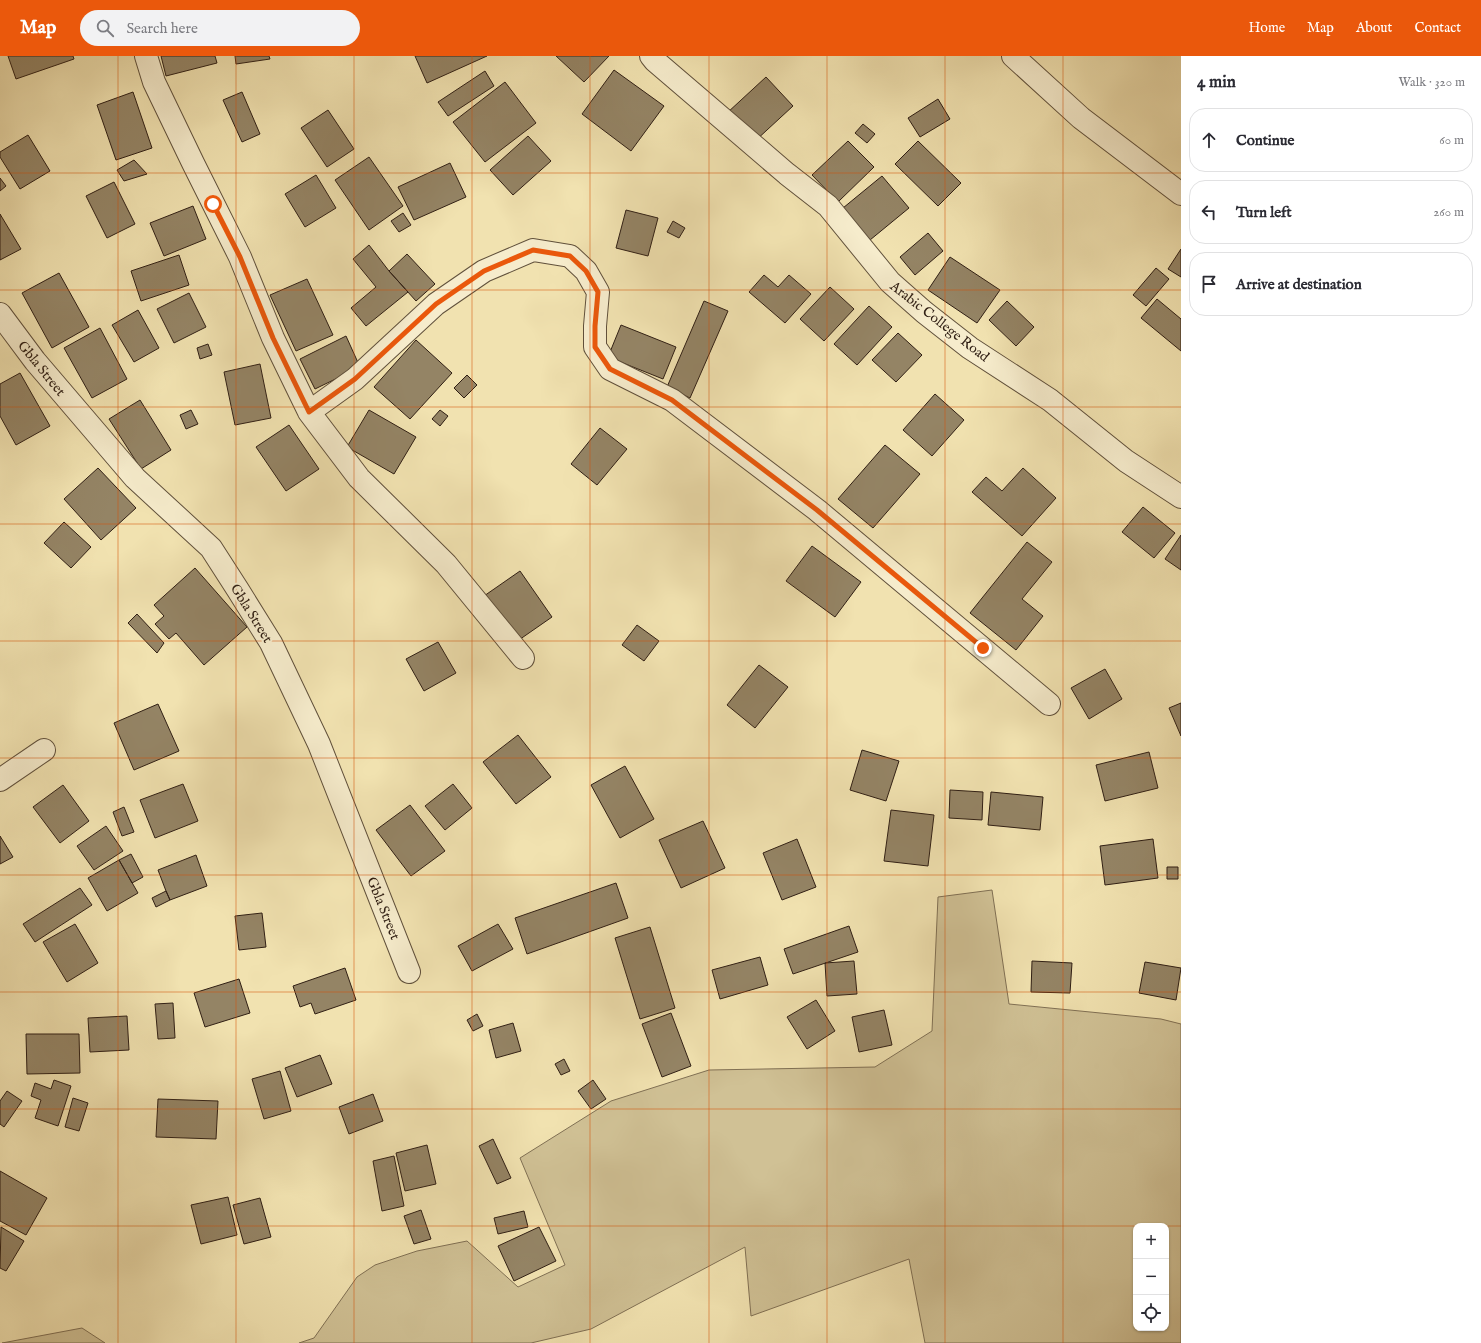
<!DOCTYPE html>
<html lang="en">
<head>
<meta charset="utf-8">
<style>
	body { margin:0; font-family:"IM FELL English",serif; background:#f2f2f3; color:#2b2b33 }
	.controls { position:absolute; right:12px; bottom:12px; display:grid; overflow:hidden; border-radius:8px; box-shadow:0 1px 3px #0004 }
	.controls button { width:36px; height:36px; display:grid; place-items:center; padding:0; border:0; border-bottom:1px solid #e1e1e2; background:#fff; color:#2b2b33; font:20px sans-serif }
	.stop { position:absolute; width:12px; height:12px; margin:-9px; border:3px solid #ea580c; border-radius:50%; background:#fff }
	.stop.end { background:#ea580c; border-color:#fff; box-shadow:0 1px 4px #0008 }
	.list { margin:0; padding:0; list-style:none }
	h2 { display:flex; justify-content:space-between; align-items:center; height:52px; margin:0; padding:0 16px; font-size:17px }
	h2 small { font-size:13px; font-weight:400; color:#7c7c81 }
	.list li { display:grid; grid-template-columns:26px 1fr auto; gap:12px; align-items:center; box-sizing:border-box; height:64px; margin:0 8px 8px; padding:0 8px; border:1px solid #e1e1e2; border-radius:16px }
	.list b { display:block; font-size:15px; white-space:nowrap }
	.list em { font-size:13px; font-style:normal; color:#7c7c81 }
	.icon { flex:none; width:22px; height:22px; fill:none; stroke:currentColor; stroke-width:2; stroke-linecap:round; stroke-linejoin:round }
	.map { position:relative; flex:none; width:1181px; height:1287px; overflow:hidden }
	header { display:flex; align-items:center; gap:24px; box-sizing:border-box; height:56px; padding:0 20px; background:#ea580c; color:#fff }
	header strong { font-size:19px }
	nav { display:flex; gap:22px; margin-inline-start:auto; font-size:14px }
	.search { width:280px; height:36px; background:#f2f2f3; display:flex; align-items:center; gap:10px; box-sizing:border-box; padding:0 14px; border-radius:22px; color:#7c7c81; font-size:15px }
	main { display:flex }
	aside { flex:1; background:#fff }
	.map>svg:first-child { display:block }
	.green { fill:#d0c195; stroke:#807054; fill-rule:evenodd }
	.building { fill:#948465; stroke:#301f14 }
	.lines { fill:none; stroke-linecap:round; stroke-linejoin:round }
	.street-casing { stroke:#60503b; stroke-width:24 }
	.street { stroke:#f6eccc; stroke-width:22 }
	.route { stroke:#ea580c; stroke-width:5 }
	.grid { fill:none; stroke:#d6530d; stroke-width:1; stroke-opacity:0.55 }
	.labels { text-anchor:middle; stroke-width:4; stroke-linejoin:round; paint-order:stroke }
	.street-label { font-size:14px; fill:#301f14; stroke:#f6eccc }
</style>
</head>
<body>
<header>
<strong>Map</strong>
<div class="search"><svg class="icon" aria-label="search" viewBox="0 0 24 24"><circle cx="10" cy="10" r="6"/><path d="M15 15l6 6"/></svg>Search here</div>
<nav><a>Home</a><a>Map</a><a>About</a><a>Contact</a></nav>
</header>
<main>
<div class="map">
<svg width="1181" height="1287" viewBox="0 0 1181 1287">
	<rect width="100%" height="100%" fill="#f1e2b0"/>
	<filter id="stains"><feTurbulence type="fractalNoise" baseFrequency=".005" numOctaves="4"/><feColorMatrix values="0 0 0 0 .2 0 0 0 0 .09 0 0 0 0 .02 0 0 0 .5 -.17"/></filter>
	<radialGradient id="worn" r=".72"><stop offset=".6" stop-color="#630" stop-opacity="0"/><stop offset="1" stop-color="#630" stop-opacity=".3"/></radialGradient>
	<!-- green -->
	<path class="green" d="M 992,834 L 1009,948 L 1161,963 L 1181,968 L 1181,1287 L 925,1287 L 909,1203 L 751,1260 L 745,1191 L 591,1273 L 531,1287 L 299,1287 L 314,1282 L 357,1221 L 375,1209 L 417,1195 L 467,1185 L 518,1231 L 565,1209 L 520,1102 L 611,1045 L 709,1014 L 875,1011 L 932,975 L 938,841 ZM 1136,1170 L 1166,1170 L 1166,1272 L 1136,1272 Z
		M 82,1272 L 105,1287 L 2,1287 Z"/>
	<!-- building -->
	<path class="building" d="M 8,0 L 73,0 L 74,3 L 16,23 Z
		M 161,0 L 215,0 L 217,7 L 166,20 Z
		M 235,0 L 269,0 L 270,3 L 236,8 Z
		M 415,0 L 487,0 L 427,27 Z
		M 556,0 L 609,0 L 584,26 Z
		M 614,14 L 664,50 L 631,95 L 582,58 Z
		M 485,15 L 494,30 L 448,60 L 438,46 Z
		M 766,21 L 793,50 L 754,86 L 727,57 Z
		M 505,26 L 536,67 L 485,106 L 453,66 Z
		M 133,36 L 152,92 L 116,104 L 97,49 Z
		M 242,36 L 260,78 L 242,86 L 223,44 Z
		M 938,43 L 950,63 L 920,81 L 908,62 Z
		M 328,54 L 354,93 L 327,111 L 301,72 Z
		M 863,68 L 875,78 L 867,87 L 855,77 Z
		M 28,79 L 50,115 L 20,133 L 0,101 L 0,96 Z
		M 528,80 L 551,105 L 513,139 L 490,114 Z
		M 848,85 L 874,111 L 838,146 L 812,119 Z
		M 918,85 L 961,127 L 938,150 L 895,108 Z
		M 369,101 L 403,150 L 369,174 L 335,124 Z
		M 134,104 L 147,118 L 124,125 L 117,114 Z
		M 450,107 L 466,141 L 414,164 L 398,131 Z
		M 316,119 L 336,152 L 305,171 L 285,138 Z
		M 882,120 L 909,152 L 870,184 L 843,152 Z
		M 0,122 L 6,130 L 0,135 Z
		M 114,126 L 135,168 L 107,182 L 86,140 Z
		M 193,150 L 206,183 L 164,200 L 150,167 Z
		M 626,154 L 658,162 L 648,200 L 616,192 Z
		M 403,157 L 411,169 L 399,176 L 391,165 Z
		M 0,158 L 21,193 L 0,204 Z
		M 673,165 L 685,172 L 679,182 L 667,176 Z
		M 928,177 L 943,195 L 915,219 L 900,201 Z
		M 369,189 L 389,215 L 408,236 L 366,270 L 351,252 L 376,231 L 353,203 Z
		M 1181,193 L 1181,221 L 1168,213 Z
		M 407,198 L 435,228 L 416,245 L 389,215 Z
		M 179,199 L 189,229 L 141,245 L 131,215 Z
		M 950,201 L 1000,234 L 977,267 L 928,234 Z
		M 1156,212 L 1169,223 L 1146,250 L 1133,239 Z
		M 59,217 L 89,271 L 52,292 L 22,237 Z
		M 764,219 L 778,231 L 789,219 L 811,238 L 785,267 L 749,236 Z
		M 307,223 L 333,279 L 296,295 L 270,239 Z
		M 830,231 L 854,253 L 824,285 L 800,263 Z
		M 189,237 L 206,271 L 174,287 L 157,253 Z
		M 1157,243 L 1181,263 L 1181,295 L 1141,262 Z
		M 704,245 L 728,255 L 690,342 L 667,331 Z
		M 1007,245 L 1034,271 L 1016,290 L 989,264 Z
		M 869,250 L 892,271 L 857,309 L 834,288 Z
		M 138,254 L 159,292 L 134,306 L 112,269 Z
		M 621,269 L 676,291 L 663,323 L 608,301 Z
		M 100,272 L 127,323 L 92,342 L 64,292 Z
		M 898,277 L 922,299 L 896,326 L 872,304 Z
		M 346,280 L 360,311 L 315,333 L 300,303 Z
		M 416,284 L 452,317 L 410,363 L 374,331 Z
		M 208,288 L 212,299 L 200,303 L 197,292 Z
		M 260,308 L 271,362 L 235,369 L 224,316 Z
		M 20,317 L 50,370 L 16,389 L 0,360 L 0,328 Z
		M 467,319 L 477,329 L 464,342 L 454,332 Z
		M 935,338 L 964,364 L 932,400 L 903,374 Z
		M 140,344 L 171,394 L 141,413 L 109,363 Z
		M 191,354 L 198,368 L 186,373 L 180,359 Z
		M 369,354 L 416,381 L 394,418 L 347,391 Z
		M 440,354 L 448,360 L 440,370 L 432,363 Z
		M 289,369 L 319,413 L 286,435 L 256,391 Z
		M 600,372 L 627,393 L 597,429 L 571,408 Z
		M 885,389 L 920,418 L 873,472 L 838,443 Z
		M 98,412 L 136,452 L 101,484 L 64,443 Z
		M 1023,412 L 1056,442 L 1022,480 L 972,436 L 986,421 L 1002,435 Z
		M 1143,451 L 1175,477 L 1154,502 L 1122,476 Z
		M 64,466 L 91,491 L 71,512 L 44,487 Z
		M 1181,479 L 1181,514 L 1165,503 Z
		M 1027,486 L 1052,506 L 1022,543 L 1043,560 L 1016,594 L 970,557 Z
		M 812,490 L 861,526 L 835,561 L 786,525 Z
		M 195,512 L 247,571 L 204,609 L 176,577 L 169,583 L 155,568 L 164,560 L 154,549 Z
		M 520,515 L 552,561 L 516,586 L 484,540 Z
		M 137,558 L 164,587 L 157,597 L 128,567 Z
		M 637,569 L 659,585 L 644,605 L 622,589 Z
		M 438,586 L 456,617 L 424,635 L 406,603 Z
		M 759,609 L 788,631 L 755,672 L 727,649 Z
		M 1105,613 L 1122,643 L 1089,663 L 1071,632 Z
		M 1181,647 L 1181,680 L 1169,652 Z
		M 158,648 L 179,695 L 134,714 L 114,667 Z
		M 518,679 L 551,721 L 516,748 L 483,706 Z
		M 862,694 L 899,705 L 886,745 L 850,734 Z
		M 1149,696 L 1158,732 L 1105,745 L 1096,709 Z
		M 625,710 L 654,763 L 620,782 L 591,729 Z
		M 183,728 L 198,765 L 155,782 L 140,744 Z
		M 453,728 L 472,752 L 445,774 L 425,750 Z
		M 63,729 L 89,765 L 60,787 L 33,751 Z
		M 950,734 L 983,736 L 982,764 L 949,762 Z
		M 991,736 L 1043,741 L 1040,774 L 988,769 Z
		M 410,749 L 445,795 L 411,820 L 376,774 Z
		M 124,751 L 134,776 L 122,780 L 113,756 Z
		M 891,754 L 934,759 L 928,810 L 884,805 Z
		M 703,765 L 725,812 L 681,832 L 659,784 Z
		M 106,770 L 123,795 L 94,814 L 77,790 Z
		M 0,780 L 13,801 L 0,808 Z
		M 797,783 L 816,831 L 782,844 L 763,797 Z
		M 1153,783 L 1158,822 L 1105,829 L 1100,790 Z
		M 131,798 L 143,821 L 132,827 L 119,804 Z
		M 196,799 L 207,830 L 170,844 L 166,835 L 158,814 Z
		M 119,804 L 138,837 L 107,855 L 88,822 Z
		M 1167,811 L 1178,811 L 1178,823 L 1167,823 Z
		M 616,827 L 628,862 L 527,898 L 515,862 Z
		M 80,832 L 92,849 L 35,886 L 23,868 Z
		M 166,835 L 170,844 L 156,851 L 152,842 Z
		M 262,857 L 266,891 L 239,894 L 235,860 Z
		M 75,868 L 98,907 L 67,926 L 43,886 Z
		M 498,868 L 513,893 L 472,915 L 458,890 Z
		M 849,870 L 858,896 L 793,918 L 784,893 Z
		M 650,871 L 675,952 L 640,963 L 615,882 Z
		M 760,901 L 768,929 L 720,943 L 712,914 Z
		M 854,905 L 857,938 L 827,940 L 825,907 Z
		M 1032,905 L 1072,907 L 1070,937 L 1031,936 Z
		M 1145,906 L 1181,912 L 1176,944 L 1139,937 Z
		M 345,912 L 356,944 L 315,958 L 311,947 L 300,951 L 293,930 Z
		M 239,923 L 250,957 L 205,971 L 194,937 Z
		M 816,944 L 835,975 L 807,993 L 787,961 Z
		M 173,947 L 175,982 L 158,983 L 155,948 Z
		M 884,954 L 892,989 L 859,996 L 852,961 Z
		M 671,957 L 691,1010 L 662,1021 L 642,968 Z
		M 477,958 L 483,970 L 473,975 L 467,964 Z
		M 127,960 L 129,994 L 90,996 L 88,962 Z
		M 513,967 L 521,995 L 496,1002 L 489,974 Z
		M 26,978 L 79,978 L 80,1017 L 27,1018 Z
		M 320,999 L 332,1028 L 297,1041 L 285,1012 Z
		M 564,1003 L 570,1015 L 561,1019 L 555,1008 Z
		M 280,1015 L 291,1055 L 264,1063 L 252,1023 Z
		M 54,1024 L 71,1030 L 58,1070 L 35,1062 L 41,1044 L 31,1040 L 35,1027 L 51,1033 Z
		M 593,1024 L 606,1043 L 591,1053 L 578,1035 Z
		M 7,1035 L 22,1045 L 4,1071 L 0,1068 L 0,1045 Z
		M 373,1038 L 383,1065 L 349,1078 L 339,1051 Z
		M 73,1042 L 88,1047 L 79,1075 L 65,1071 Z
		M 158,1043 L 218,1045 L 216,1083 L 156,1081 Z
		M 493,1083 L 511,1122 L 497,1128 L 479,1090 Z
		M 427,1089 L 436,1128 L 405,1135 L 396,1097 Z
		M 394,1100 L 404,1150 L 382,1155 L 373,1105 Z
		M 0,1115 L 47,1142 L 26,1179 L 0,1165 Z
		M 228,1141 L 237,1179 L 201,1188 L 191,1149 Z
		M 260,1142 L 271,1181 L 244,1188 L 233,1149 Z
		M 421,1154 L 431,1183 L 414,1188 L 404,1160 Z
		M 524,1155 L 528,1171 L 498,1178 L 494,1162 Z
		M 1,1171 L 24,1185 L 6,1215 L 0,1212 Z
		M 539,1171 L 556,1205 L 514,1225 L 498,1190 Z"/>
	<g class="lines">
		<defs>
			<path id="street" d="M 146,0 L 154,26 L 193,107 L 240,201 L 273,282 L 309,356 L 359,422 L 446,508 L 523,602
				M 651,0 L 655,5 L 787,118 L 828,150 L 890,226 L 924,256 L 970,292 L 1050,344 L 1126,405 L 1181,441
				M 1013,0 L 1081,62 L 1181,138
				M 0,258 L 35,305 L 135,422 L 211,492 L 238,534 L 271,587 L 319,688 L 409,916
				M 309,356 L 355,323 L 436,248 L 484,215 L 533,194 L 570,200 L 586,215 L 598,236 L 595,270 L 595,291 L 610,313 L 672,344 L 817,454 L 1049,648
				M 0,724 L 44,694"/>
		</defs>
		<!-- street casing -->
		<use href="#street" class="street-casing"/>
		<!-- street -->
		<use href="#street" class="street"/>
	</g>
	<g class="lines">
		<!-- route -->
		<path class="route" d="M 213,148 L 240,201 L 273,282 L 309,356 L 355,323 L 436,248 L 484,215 L 533,194 L 570,200 L 586,215 L 598,236 L 595,270 L 595,291 L 610,313 L 672,344 L 817,454 L 983,592"/>
	</g>
	<!-- grid -->
	<path class="grid" d="M 118,0 L 118,1287M 236,0 L 236,1287M 354,0 L 354,1287M 472,0 L 472,1287M 590,0 L 590,1287M 709,0 L 709,1287M 827,0 L 827,1287M 945,0 L 945,1287M 1063,0 L 1063,1287M 0,117 L 1181,117M 0,234 L 1181,234M 0,351 L 1181,351M 0,468 L 1181,468M 0,585 L 1181,585M 0,702 L 1181,702M 0,819 L 1181,819M 0,936 L 1181,936M 0,1053 L 1181,1053M 0,1170 L 1136,1170M 1136,1170 L 1166,1170M 1166,1170 L 1181,1170"/>
	<g class="labels">
		<!-- street labels -->
		<g class="street-label">
			<text transform="translate(940 265) rotate(38)" y="5">Arabic College Road</text>
			<text transform="translate(42 312) rotate(51)" y="5">Gbla Street</text>
			<text transform="translate(252 557) rotate(58)" y="5">Gbla Street</text>
			<text transform="translate(384 852) rotate(68)" y="5">Gbla Street</text>
		</g>
	</g>
	<rect width="100%" height="100%" filter="url(#stains)"/>
	<rect width="100%" height="100%" fill="url(#worn)"/>
</svg>
<div class="controls">
<button>+</button>
<button>−</button>
<button><svg class="icon" aria-label="locate" viewBox="0 0 24 24"><circle cx="12" cy="12" r="6"/><path d="M12 2v4M12 18v4M2 12h4M18 12h4"/></svg></button>
</div>
<div class="stop" style="left:213px;top:148px"></div>
<div class="stop end" style="left:983px;top:592px"></div>
</div>
<aside>
<h2>4 min<small>Walk · 320 m</small></h2>
<ul class="list">
<li><svg class="icon" aria-label="ahead" viewBox="0 0 24 24"><path d="M12 20V5M6 11l6-6 6 6"/></svg><div><b>Continue</b></div><em>60 m</em></li>
<li><svg class="icon" aria-label="left" viewBox="0 0 24 24"><path d="M17 20v-9H6M10 6l-5 5 5 5"/></svg><div><b>Turn left</b></div><em>260 m</em></li>
<li><svg class="icon" aria-label="arrive" viewBox="0 0 24 24"><path d="M6 21V4h12l-3 4 3 4H6"/></svg><div><b>Arrive at destination</b></div></li>
</ul>
</aside>
</main>
</body>
</html>
